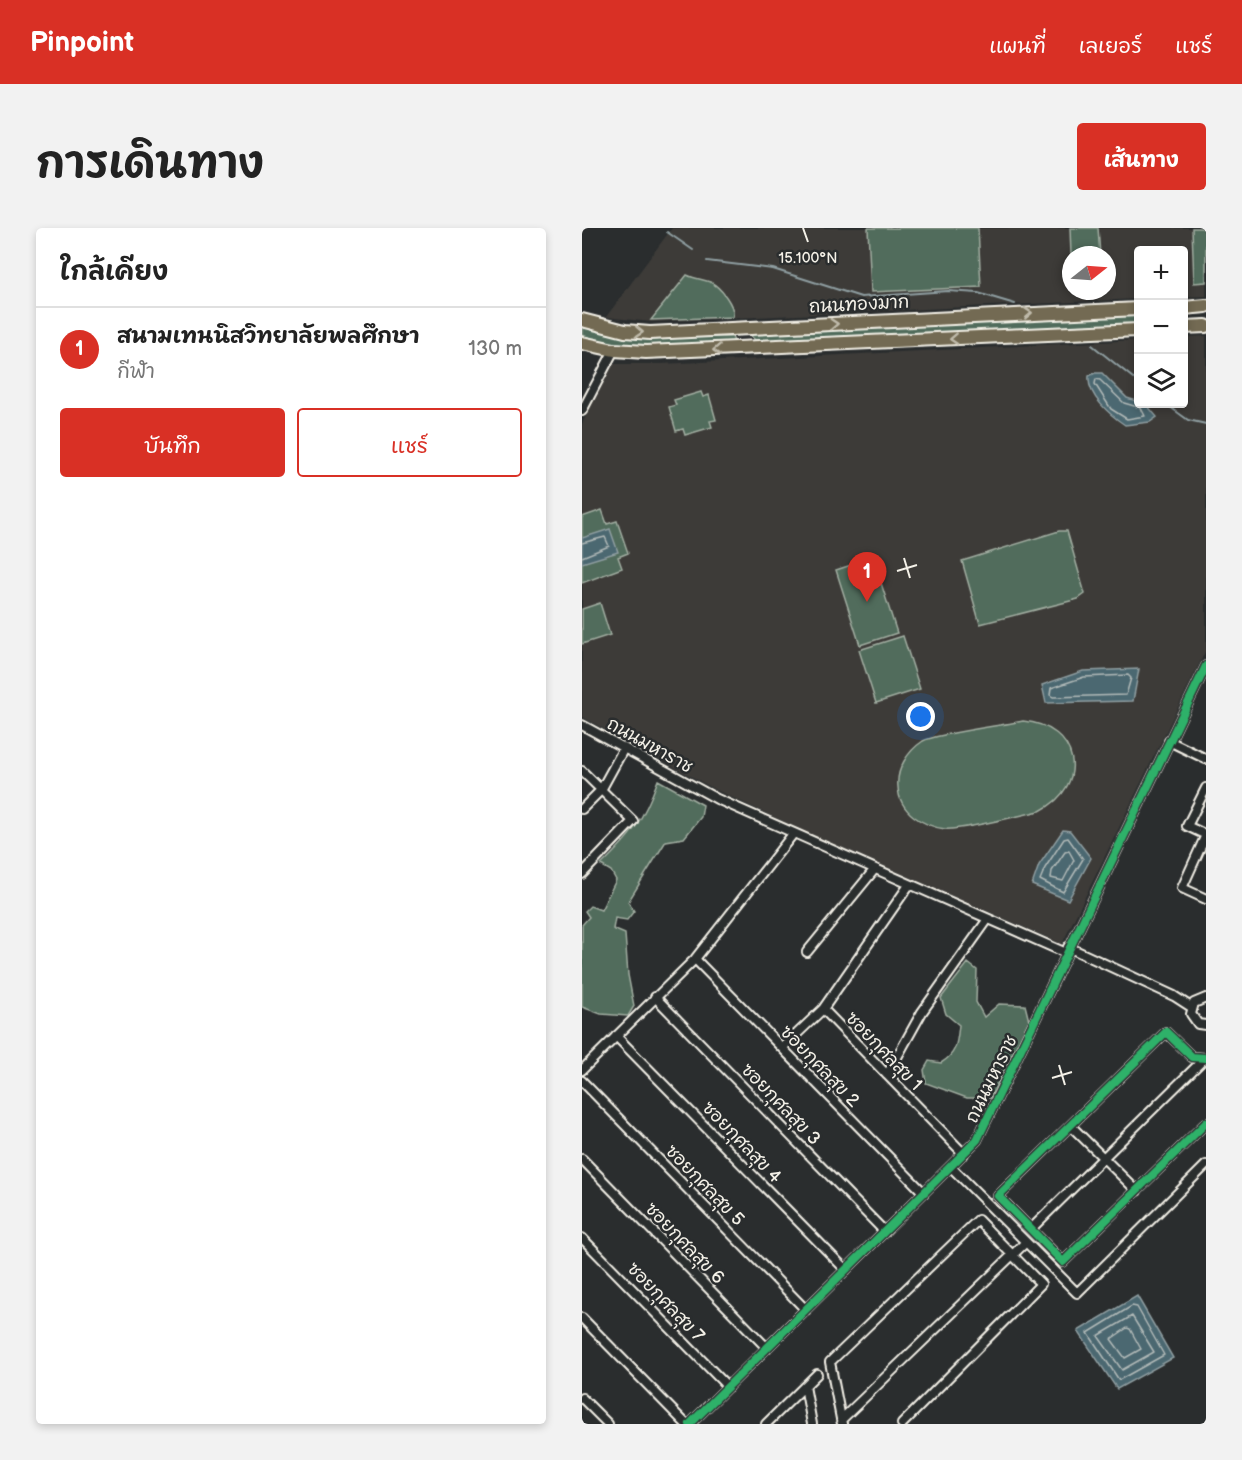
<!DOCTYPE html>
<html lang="th">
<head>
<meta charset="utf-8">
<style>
	body { margin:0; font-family:"Balsamiq Sans","Playpen Sans Thai",sans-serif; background:#f2f2f2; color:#222 }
	.controls { position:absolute; right:18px; top:18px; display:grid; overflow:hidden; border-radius:6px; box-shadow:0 3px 9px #0003 }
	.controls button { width:54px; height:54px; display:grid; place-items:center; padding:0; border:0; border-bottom:2px solid #e0e0e0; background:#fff; color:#222; font:30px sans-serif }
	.compass { position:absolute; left:480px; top:18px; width:54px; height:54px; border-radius:50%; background:#fff; box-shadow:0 3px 9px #0003; rotate:73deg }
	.you { position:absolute; left:339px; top:489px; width:21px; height:21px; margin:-15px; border:4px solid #fff; border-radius:50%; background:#1a73e8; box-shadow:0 0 0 9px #1a73e833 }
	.badge { display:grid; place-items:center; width:39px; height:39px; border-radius:50%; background:#d93025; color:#fff; font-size:20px; font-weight:700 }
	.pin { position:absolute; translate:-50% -50px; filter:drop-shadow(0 2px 3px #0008) }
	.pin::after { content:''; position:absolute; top:32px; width:21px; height:18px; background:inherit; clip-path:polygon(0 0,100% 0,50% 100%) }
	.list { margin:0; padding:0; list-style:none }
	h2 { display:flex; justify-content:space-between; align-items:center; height:78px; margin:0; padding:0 24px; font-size:26px }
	h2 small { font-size:20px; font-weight:400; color:#767676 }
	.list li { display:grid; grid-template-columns:39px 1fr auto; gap:18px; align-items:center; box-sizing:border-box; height:84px; padding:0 24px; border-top:2px solid #e0e0e0 }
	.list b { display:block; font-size:22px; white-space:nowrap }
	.list p { margin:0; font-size:20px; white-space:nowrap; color:#767676 }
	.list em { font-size:20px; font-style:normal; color:#767676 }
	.actions { display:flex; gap:12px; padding:18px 24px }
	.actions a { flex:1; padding:14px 0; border:2px solid #d93025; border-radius:6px; text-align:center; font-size:21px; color:#d93025 }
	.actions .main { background:#d93025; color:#fff }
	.icon { flex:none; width:33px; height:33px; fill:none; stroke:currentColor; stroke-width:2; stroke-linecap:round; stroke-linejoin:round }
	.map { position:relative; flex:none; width:624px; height:1196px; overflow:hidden; border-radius:6px }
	header { display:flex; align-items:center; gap:36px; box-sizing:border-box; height:84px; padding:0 30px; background:#d93025; color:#fff }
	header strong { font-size:28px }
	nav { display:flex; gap:33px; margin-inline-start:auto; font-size:21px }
	.intro { display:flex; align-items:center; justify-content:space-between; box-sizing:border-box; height:144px; padding:0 36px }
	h1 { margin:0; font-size:42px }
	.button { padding:15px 27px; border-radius:6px; background:#d93025; color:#fff; font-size:21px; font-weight:700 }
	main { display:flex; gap:36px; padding:0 36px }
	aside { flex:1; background:#fff; border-radius:6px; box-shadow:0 3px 9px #0003 }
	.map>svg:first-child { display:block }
	.built { fill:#3c3b38; fill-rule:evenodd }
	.green { fill:#516c5b; stroke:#a2aea2; stroke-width:1.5 }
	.water { fill:#4c6771; stroke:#8f9ea1; stroke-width:1.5 }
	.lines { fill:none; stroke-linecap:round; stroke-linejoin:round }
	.shore { stroke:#b1bab8; stroke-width:1.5 }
	.stream { stroke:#8f9ea1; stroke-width:2 }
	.minor-casing { stroke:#f4f1e8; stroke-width:12 }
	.primary-casing { stroke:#f4f1e8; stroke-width:16 }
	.minor { stroke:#2a2d2e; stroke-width:8 }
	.primary { stroke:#736b52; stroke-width:12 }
	.cycleway-casing { stroke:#2a2d2e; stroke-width:11 }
	.cycleway { stroke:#2db169; stroke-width:8 }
	.oneway { stroke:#c0bbac }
	.ticks { fill:none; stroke:#f4f1e8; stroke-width:2 }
	.labels { text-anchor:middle; stroke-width:5; stroke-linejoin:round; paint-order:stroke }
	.street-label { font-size:18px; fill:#f4f1e8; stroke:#2a2d2e }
	.ticks-label { font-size:15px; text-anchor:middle; fill:#f4f1e8; stroke:#2a2d2e; stroke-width:5; stroke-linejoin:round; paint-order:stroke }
</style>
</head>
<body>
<header>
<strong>Pinpoint</strong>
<nav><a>แผนที่</a><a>เลเยอร์</a><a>แชร์</a></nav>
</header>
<div class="intro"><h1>การเดินทาง</h1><a class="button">เส้นทาง</a></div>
<main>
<aside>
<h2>ใกล้เคียง<small></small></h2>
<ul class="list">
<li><span class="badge">1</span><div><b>สนามเทนนิสวิทยาลัยพลศึกษา</b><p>กีฬา</p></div><em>130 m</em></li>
</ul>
<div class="actions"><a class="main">บันทึก</a><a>แชร์</a></div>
</aside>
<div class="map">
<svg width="624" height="1196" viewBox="0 0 624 1196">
	<rect width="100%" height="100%" fill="#2a2d2e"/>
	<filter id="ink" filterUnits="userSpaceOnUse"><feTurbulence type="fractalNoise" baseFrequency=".0167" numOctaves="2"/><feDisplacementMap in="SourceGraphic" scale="12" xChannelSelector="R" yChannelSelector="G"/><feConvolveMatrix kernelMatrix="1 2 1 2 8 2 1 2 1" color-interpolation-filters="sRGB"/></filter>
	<g filter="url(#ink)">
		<!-- built -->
		<path class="built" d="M 90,0 L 624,0 L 624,68 L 602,69 L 602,22 L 556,22 L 556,71 L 69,94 L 24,89 ZM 489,27 L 525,27 L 525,63 L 489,63 Z
			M 624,108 L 624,422 L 480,716 L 224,604 L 136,563 L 0,489 L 0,196 L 31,136 L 79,136 L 556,112 L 556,176 L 602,176 L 602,109 Z"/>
		<!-- green -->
		<path class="green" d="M 286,0 L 396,0 L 399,59 L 289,64 Z
			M 488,0 L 516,0 L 518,27 L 489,27 Z
			M 610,0 L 624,0 L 624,54 L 612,55 Z
			M 105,47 C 113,51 120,51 128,54 C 139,59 153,78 151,89 L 69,92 Z
			M 517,87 L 556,88 L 556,96 L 251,112 L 173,112 L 169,108 L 171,105 Z
			M 0,99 L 52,109 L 150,109 L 152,113 L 150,116 C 99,119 51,121 0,110 Z
			M 119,164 L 121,169 L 127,167 L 134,192 L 128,193 L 130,199 L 103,207 L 101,201 L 94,203 L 87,179 L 94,177 L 92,172 Z
			M 20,282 L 25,296 L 35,293 L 46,325 L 36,329 L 40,340 L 0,355 L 0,289 Z
			M 477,303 L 485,303 L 503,366 L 496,371 L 398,396 L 380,333 Z
			M 291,330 L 315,405 L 278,417 L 254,342 Z
			M 18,375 L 28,407 L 0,416 L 0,381 Z
			M 321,408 L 338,461 L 294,475 L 277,422 Z
			M 441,493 C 497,498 509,557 458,583 C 439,587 378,603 363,601 C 341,598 317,584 316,559 C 314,541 326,523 341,513 C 353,506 422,497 441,493 Z
			M 76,552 L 121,577 L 119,589 L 102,610 L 84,613 L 46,674 L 52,683 L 45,692 L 33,690 L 31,701 L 43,706 L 46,747 L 52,778 L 46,788 L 19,786 L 0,779 L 0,697 L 7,689 L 3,683 L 8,678 L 19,682 L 34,652 L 29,643 L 19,637 C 50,607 61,593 76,552 Z
			M 386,735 L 395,742 L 394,774 L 402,789 L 417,776 L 443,777 L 447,793 L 408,870 L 385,870 L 344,855 L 342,842 L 347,833 L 359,835 C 375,825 375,815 377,797 L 364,786 L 359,770 Z"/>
		<!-- water -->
		<path class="water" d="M 513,145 L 520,145 L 545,170 L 564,176 L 575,189 L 568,194 L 543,197 C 528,187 505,167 507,148 Z
			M 28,301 L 36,324 L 0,335 L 0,310 Z
			M 557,441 L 551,473 L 464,475 L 460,457 L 501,443 Z
			M 481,602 L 488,603 L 509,630 L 486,672 L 450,657 L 457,637 Z
			M 555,1068 L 591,1130 L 535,1161 L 496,1103 Z"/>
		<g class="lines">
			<!-- shore -->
			<path class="shore" d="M 514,151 L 518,152 L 542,175 L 559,180 L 563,188 L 545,191 L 529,181 L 513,156 Z
				M 0,315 L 23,309 L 27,318 L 0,329
				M 546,447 L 549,450 L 544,467 L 471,469 L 468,467 L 469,460 L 502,449 Z
				M 486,610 L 501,631 L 481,664 L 458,652 L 463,640 L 482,611 Z
				M 487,623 L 492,632 L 481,653 L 469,650 L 470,643 L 483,624 Z
				M 550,1078 L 555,1079 L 582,1127 L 537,1152 L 506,1105 Z
				M 550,1088 L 572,1124 L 540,1142 L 516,1108 Z
				M 545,1100 L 548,1101 L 559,1121 L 543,1130 L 529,1111 Z"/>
			<!-- stream -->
			<path class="stream" d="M 85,4 L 111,22
				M 125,33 L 191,41 L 279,69 L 366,63 L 396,65 L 433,76
				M 510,117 L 556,154
				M 584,176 L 606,192 L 624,196"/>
			<defs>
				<path id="minor" d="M 0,183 L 32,122
					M 0,497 L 135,571 L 484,725
					M 587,513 L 624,531
					M 0,543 L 51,593 L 0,646
					M 624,560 L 605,598 L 624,607
					M 0,581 L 19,562 L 42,520
					M 624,607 L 600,660 L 624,671
					M 486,719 L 592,768 L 609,779
					M 225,724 L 292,642
					M 113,731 L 342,965
					M 73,769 L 303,1004
					M 624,770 L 612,775 L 609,786 L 616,796 L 624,797
					M 241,781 L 327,657
					M 34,808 L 264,1042
					M 200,820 L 241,781 L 382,926
					M 624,830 L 610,829 L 584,804 L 416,968 L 481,1034 L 624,895
					M 0,842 L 113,731 L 211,606
					M 305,847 L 340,784 L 406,691
					M 0,853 L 224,1082
					M 489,898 L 555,963
					M 0,931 L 185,1120
					M 369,939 L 495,1065 L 624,937
					M 449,1001 L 623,830
					M 0,1010 L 146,1159
					M 0,1090 L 104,1196
					M 223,1158 L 230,1196
					M 0,1170 L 26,1196
					M 259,1192 L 444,1014
					M 108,1196 L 395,912 L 624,438
					M 184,1196 L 235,1146
					M 260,1196 L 248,1134 L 396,992 L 459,1056 L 320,1196"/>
				<path id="primary" d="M 602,80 L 624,78
					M 0,92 L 43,103 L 68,105 L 556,81
					M 602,99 L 624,98
					M 0,115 L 32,122 L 64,124 L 556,102"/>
			</defs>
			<!-- minor casing -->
			<use href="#minor" class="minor-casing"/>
			<!-- primary casing -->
			<use href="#primary" class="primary-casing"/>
			<!-- minor -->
			<use href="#minor" class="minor"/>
			<!-- primary -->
			<use href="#primary" class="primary"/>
			<defs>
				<path id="cycleway" d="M 624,830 L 610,829 L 584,804 L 416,968 L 481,1034 L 624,895
					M 108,1196 L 395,912 L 624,438"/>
			</defs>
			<!-- cycleway casing -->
			<use href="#cycleway" class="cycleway-casing"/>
			<!-- cycleway -->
			<use href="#cycleway" class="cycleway"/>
		</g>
		<!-- one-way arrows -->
		<defs><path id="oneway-chevron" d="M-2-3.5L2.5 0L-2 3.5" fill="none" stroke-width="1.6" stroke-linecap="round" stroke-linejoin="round" transform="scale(1.5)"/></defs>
		<g class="oneway">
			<use href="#oneway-chevron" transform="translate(446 85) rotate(-3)"/>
			<use href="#oneway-chevron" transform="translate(252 96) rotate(-3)"/>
			<use href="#oneway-chevron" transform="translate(57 104) rotate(3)"/>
			<use href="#oneway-chevron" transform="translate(372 111) rotate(177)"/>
			<use href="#oneway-chevron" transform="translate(135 122) rotate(177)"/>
		</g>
	</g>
	<!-- ticks -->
	<path class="ticks" d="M 221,0 L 226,14M 322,330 L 328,350M 315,343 L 335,337M 477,837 L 483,857M 470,850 L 490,844"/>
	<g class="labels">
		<!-- street labels -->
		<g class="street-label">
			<text transform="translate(277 76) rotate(-3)" y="6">ถนนทองมาก</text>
			<text transform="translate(68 517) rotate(29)" y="6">ถนนมหาราช</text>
			<text transform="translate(302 823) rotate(46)" y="6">ซอยกุศลสุข 1</text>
			<text transform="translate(238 838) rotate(46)" y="6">ซอยกุศลสุข 2</text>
			<text transform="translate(409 851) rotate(-64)" y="6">ถนนมหาราช</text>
			<text transform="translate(199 876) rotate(46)" y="6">ซอยกุศลสุข 3</text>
			<text transform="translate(160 914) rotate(46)" y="6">ซอยกุศลสุข 4</text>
			<text transform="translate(123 957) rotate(46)" y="6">ซอยกุศลสุข 5</text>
			<text transform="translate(103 1015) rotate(46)" y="6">ซอยกุศลสุข 6</text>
			<text transform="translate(84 1074) rotate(46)" y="6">ซอยกุศลสุข 7</text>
		</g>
	</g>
	<g class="ticks-label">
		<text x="226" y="35">15.100°N</text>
	</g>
</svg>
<div class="controls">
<button>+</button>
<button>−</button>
<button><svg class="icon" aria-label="layers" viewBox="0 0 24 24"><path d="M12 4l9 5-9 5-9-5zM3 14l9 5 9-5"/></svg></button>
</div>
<svg class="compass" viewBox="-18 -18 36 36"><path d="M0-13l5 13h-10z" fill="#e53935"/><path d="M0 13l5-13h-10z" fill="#767676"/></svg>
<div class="you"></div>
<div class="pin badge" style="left:285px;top:374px">1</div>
</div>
</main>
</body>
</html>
